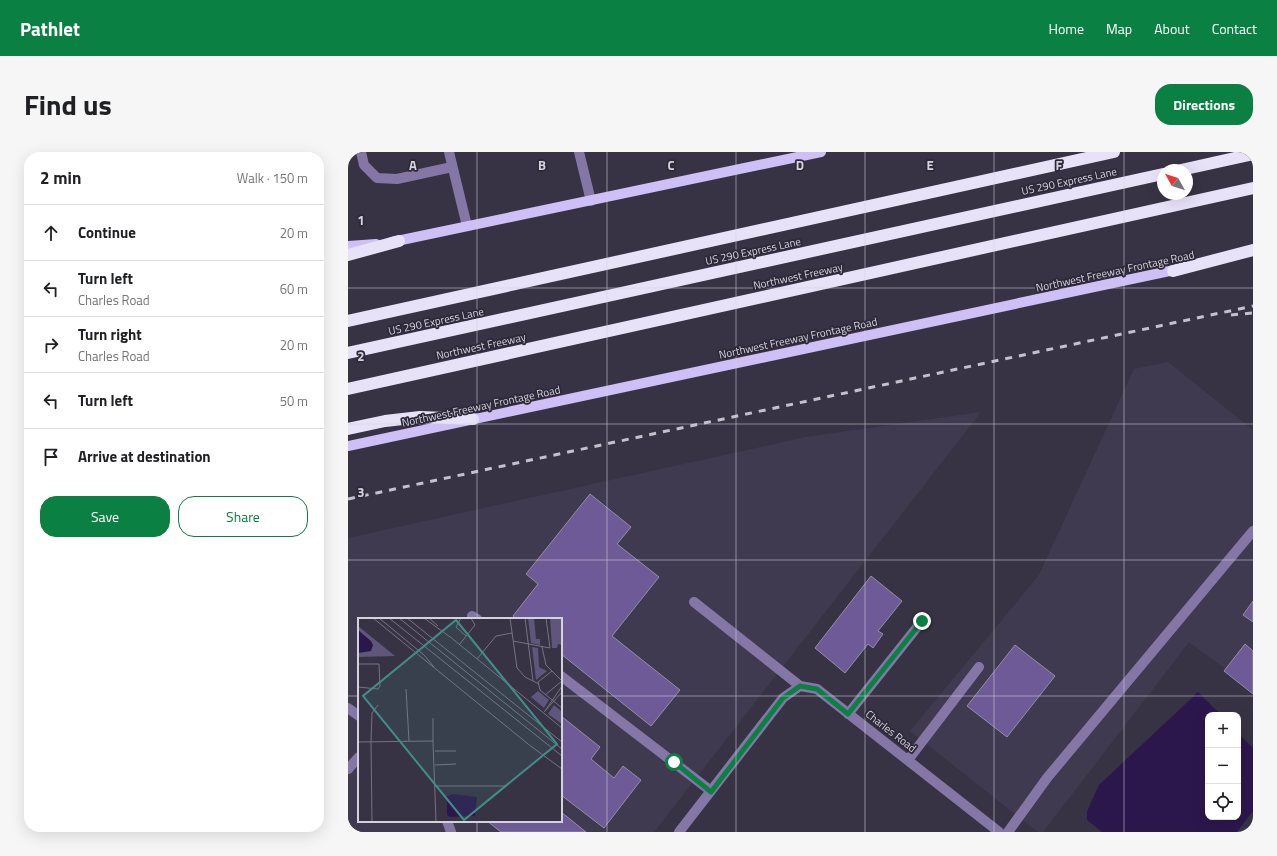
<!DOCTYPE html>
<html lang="en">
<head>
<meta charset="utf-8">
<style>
	body { margin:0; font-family:"Titillium Web",sans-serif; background:#f6f6f6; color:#202124 }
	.controls { position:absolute; right:12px; bottom:12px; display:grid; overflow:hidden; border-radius:8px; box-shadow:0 4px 16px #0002 }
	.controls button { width:36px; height:36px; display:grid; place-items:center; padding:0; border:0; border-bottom:1px solid #e0e0e0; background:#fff; color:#202124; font:20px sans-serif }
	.compass { position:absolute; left:809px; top:12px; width:36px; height:36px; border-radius:50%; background:#fff; box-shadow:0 4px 16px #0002; rotate:309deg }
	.stop { position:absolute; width:12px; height:12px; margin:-9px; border:3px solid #0b8043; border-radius:50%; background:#fff }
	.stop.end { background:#0b8043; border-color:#fff; box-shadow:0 1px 4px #0008 }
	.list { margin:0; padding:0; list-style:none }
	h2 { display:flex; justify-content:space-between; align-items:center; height:52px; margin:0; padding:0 16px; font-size:17px }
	h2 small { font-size:13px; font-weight:400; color:#757577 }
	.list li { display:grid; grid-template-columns:26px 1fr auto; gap:12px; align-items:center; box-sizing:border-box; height:56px; padding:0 16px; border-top:1px solid #e0e0e0 }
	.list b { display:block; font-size:15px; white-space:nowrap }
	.list p { margin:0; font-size:13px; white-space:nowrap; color:#757577 }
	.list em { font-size:13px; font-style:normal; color:#757577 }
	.actions { display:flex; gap:8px; padding:12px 16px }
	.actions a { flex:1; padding:9px 0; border:1px solid #0b8043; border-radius:16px; text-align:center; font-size:14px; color:#0b8043 }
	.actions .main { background:#0b8043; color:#fff }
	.icon { flex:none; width:22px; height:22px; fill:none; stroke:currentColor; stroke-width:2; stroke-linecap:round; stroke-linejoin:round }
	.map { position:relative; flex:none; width:905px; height:680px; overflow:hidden; border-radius:16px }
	header { display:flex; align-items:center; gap:24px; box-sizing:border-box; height:56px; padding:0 20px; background:#0b8043; color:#fff }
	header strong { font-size:19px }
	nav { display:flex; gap:22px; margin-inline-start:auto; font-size:14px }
	.intro { display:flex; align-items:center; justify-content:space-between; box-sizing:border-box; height:96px; padding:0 24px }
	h1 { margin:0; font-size:28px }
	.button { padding:10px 18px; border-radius:16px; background:#0b8043; color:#fff; font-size:14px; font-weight:700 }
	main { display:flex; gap:24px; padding:0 24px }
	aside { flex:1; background:#fff; border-radius:16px; box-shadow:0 4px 16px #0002 }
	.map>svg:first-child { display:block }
	.built { fill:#403a51; fill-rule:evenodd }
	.water { fill:#2c174d }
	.building { fill:#6d5a97; stroke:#938ea3 }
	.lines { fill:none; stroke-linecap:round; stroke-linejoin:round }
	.minor { stroke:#8477a5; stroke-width:10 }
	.major { stroke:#cebff7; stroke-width:10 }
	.highway { stroke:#e8e2f9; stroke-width:12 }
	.rail { stroke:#c3c1cb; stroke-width:3; stroke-dasharray:7 7; stroke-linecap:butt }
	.route { stroke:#0b8043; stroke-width:5 }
	.grid { fill:none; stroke:#d4d2dc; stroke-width:1; stroke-opacity:0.55 }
	.labels { text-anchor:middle; stroke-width:3.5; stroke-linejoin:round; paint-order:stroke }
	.street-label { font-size:11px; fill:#d4d2dc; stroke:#2d2939 }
	.inset-road { fill:none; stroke:#767381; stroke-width:1 }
	.view { fill:#408d8a; fill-opacity:0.15; stroke:#408d8a; stroke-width:2 }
	.inset-edge { fill:none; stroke:#d4d2dc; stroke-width:2 }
	.grid-label { font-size:13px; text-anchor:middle; font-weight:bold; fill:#d4d2dc; stroke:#2d2939; stroke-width:3.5; stroke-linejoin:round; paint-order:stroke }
</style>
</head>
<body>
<header>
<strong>Pathlet</strong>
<nav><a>Home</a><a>Map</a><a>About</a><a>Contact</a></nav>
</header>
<div class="intro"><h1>Find us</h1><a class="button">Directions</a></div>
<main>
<aside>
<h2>2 min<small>Walk · 150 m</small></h2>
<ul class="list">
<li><svg class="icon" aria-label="ahead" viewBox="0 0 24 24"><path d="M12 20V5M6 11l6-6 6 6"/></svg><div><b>Continue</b></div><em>20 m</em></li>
<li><svg class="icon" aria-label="left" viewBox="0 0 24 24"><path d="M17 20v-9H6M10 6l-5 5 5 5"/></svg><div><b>Turn left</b><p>Charles Road</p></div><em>60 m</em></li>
<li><svg class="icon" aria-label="right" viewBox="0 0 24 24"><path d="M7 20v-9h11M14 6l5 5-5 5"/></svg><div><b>Turn right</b><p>Charles Road</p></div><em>20 m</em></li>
<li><svg class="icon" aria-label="left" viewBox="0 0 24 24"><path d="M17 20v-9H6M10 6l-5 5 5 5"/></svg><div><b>Turn left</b></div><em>50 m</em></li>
<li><svg class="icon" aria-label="arrive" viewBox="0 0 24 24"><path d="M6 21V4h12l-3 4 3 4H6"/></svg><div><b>Arrive at destination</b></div></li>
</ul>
<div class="actions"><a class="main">Save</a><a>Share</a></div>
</aside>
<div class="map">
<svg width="905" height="680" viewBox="0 0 905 680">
	<rect width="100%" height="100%" fill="#373344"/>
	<!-- built -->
	<path class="built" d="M 820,210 L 905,278 L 905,537 L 841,490 L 695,680 L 690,680 L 562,579 L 691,423 L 786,217 Z
		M 633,260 L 306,680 L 0,680 L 0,386 L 458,285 ZM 11,467 L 213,467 L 213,669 L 11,669 Z"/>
	<!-- water -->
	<path class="water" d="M 850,540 L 873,563 L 860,563 L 860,665 L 890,665 L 890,581 L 905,596 L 905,659 L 889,680 L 754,680 L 739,668 L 739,659 L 751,633 Z"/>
	<!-- building -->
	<path class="building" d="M 242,342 L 283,375 L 269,392 L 311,425 L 264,484 L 332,538 L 303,574 L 213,502 L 213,467 L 168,467 L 165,464 L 190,432 L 178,422 Z
		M 523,424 L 554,449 L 530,479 L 535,482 L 525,496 L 520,492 L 497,521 L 467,496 Z
		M 905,449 L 905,470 L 895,463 Z
		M 897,492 L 905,499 L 905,542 L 876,519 Z
		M 667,493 L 707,524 L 659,585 L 619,554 Z
		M 213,564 L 252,595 L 243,607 L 266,626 L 275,614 L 293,628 L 256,676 L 213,643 Z
		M 213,660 L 238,680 L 153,680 L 139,669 L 213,669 Z"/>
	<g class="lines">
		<!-- minor -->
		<path class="minor" d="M 13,0 L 16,13 L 29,26 L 49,27 L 104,15
			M 101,0 L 119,74
			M 231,0 L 243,49
			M 346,450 L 452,534
			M 124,464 L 129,467
			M 213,524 L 363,639
			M 0,556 L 11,564
			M 500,562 L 574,469
			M 560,608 L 631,515
			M 0,617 L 11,605
			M 99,669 L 103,680
			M 331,680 L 435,546 L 452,534 L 469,537 L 651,680
			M 660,680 L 699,626 L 905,379"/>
		<!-- major -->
		<path class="major" d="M 44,90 L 473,0
			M 0,94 L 28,92
			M 0,294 L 831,117"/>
		<!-- highway -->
		<path class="highway" d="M 833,18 L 905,2
			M 0,103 L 51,89
			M 825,119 L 905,98
			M 0,169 L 766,0
			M 0,201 L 815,22
			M 0,237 L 905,36
			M 0,277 L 37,269 L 72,265 L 125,267"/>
		<!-- rail -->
		<path class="rail" d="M 883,163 L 905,161
			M 0,347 L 905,154"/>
	</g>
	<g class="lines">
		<!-- route -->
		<path class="route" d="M 326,610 L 363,640 L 435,546 L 452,534 L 469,537 L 500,562 L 574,469"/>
	</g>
	<!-- grid -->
	<path class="grid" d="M 129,0 L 129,467M 259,0 L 259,680M 388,0 L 388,680M 517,0 L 517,680M 646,0 L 646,680M 776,0 L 776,680M 0,136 L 905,136M 0,272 L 905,272M 0,408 L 905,408M 0,544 L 11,544M 213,544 L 905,544M 129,669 L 129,680"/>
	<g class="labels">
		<!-- street labels -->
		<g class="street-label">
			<text transform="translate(721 29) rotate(-12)" y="4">US 290 Express Lane</text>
			<text transform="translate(405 99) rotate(-12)" y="4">US 290 Express Lane</text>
			<text transform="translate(767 119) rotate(-12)" y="4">Northwest Freeway Frontage Road</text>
			<text transform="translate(450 124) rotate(-12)" y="4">Northwest Freeway</text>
			<text transform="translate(88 169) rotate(-12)" y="4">US 290 Express Lane</text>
			<text transform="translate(450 186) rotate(-12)" y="4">Northwest Freeway Frontage Road</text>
			<text transform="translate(133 194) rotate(-12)" y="4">Northwest Freeway</text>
			<text transform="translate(133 254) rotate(-12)" y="4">Northwest Freeway Frontage Road</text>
			<text transform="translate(543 579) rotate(38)" y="4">Charles Road</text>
		</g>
	</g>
	<!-- overview -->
	<g transform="translate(10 466)">
		<rect width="204" height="204" fill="#373344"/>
		<path d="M 170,0 L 176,0 L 178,21 L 182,21 L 182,27 L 173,25 ZM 192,0 L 204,0 L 204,27 L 200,26 L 199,30 L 194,30 ZM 0,8 L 37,38 L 0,39 ZM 174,29 L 180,30 L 181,49 L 189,53 L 178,62 ZM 180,73 L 191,82 L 186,90 L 173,79 ZM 196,87 L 204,94 L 204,106 L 190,96 Z" fill="#60567b"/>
		<path d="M 0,12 L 13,23 L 15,27 L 13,33 L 0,35 ZM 95,176 L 119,179 L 117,198 L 92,199 L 89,197 L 89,178 Z" fill="#2c174d"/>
		<path class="inset-road" d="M 15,0 L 175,130M 21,0 L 66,37 L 76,49M 31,0 L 204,138M 41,0 L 204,131M 49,0 L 204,124M 66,0 L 92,19M 71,0 L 80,8M 103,0 L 98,9 L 108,18M 152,0 L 159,50 L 167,59 L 181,66M 167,0 L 175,63M 91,18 L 204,110M 155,23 L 192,30 L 188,0M 101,27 L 117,7 L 113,0M 184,29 L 188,47 L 204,63M 119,41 L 138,18 L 154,15M 0,46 L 21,46 L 22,68 L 20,71 L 0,69M 194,53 L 180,64 L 182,72 L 204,90M 48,71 L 51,123M 187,77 L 204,63M 187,93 L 204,68M 186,94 L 204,74M 75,100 L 75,123M 0,124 L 75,123 L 78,204M 174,129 L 204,151M 77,133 L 98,133M 77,147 L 98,146M 77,168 L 148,168M 14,204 L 13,124 L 14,95 L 20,87"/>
		<path class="view" d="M 98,2 L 199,126 L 106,202 L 5,78 Z"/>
		<rect width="204" height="204" class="inset-edge"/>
	</g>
	<g class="grid-label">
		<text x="65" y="18">A</text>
		<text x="194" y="18">B</text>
		<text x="323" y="18">C</text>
		<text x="452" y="18">D</text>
		<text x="582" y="18">E</text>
		<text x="711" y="18">F</text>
		<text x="13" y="73">1</text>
		<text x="13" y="209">2</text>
		<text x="13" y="345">3</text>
	</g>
</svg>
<div class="controls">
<button>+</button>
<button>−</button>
<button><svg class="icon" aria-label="locate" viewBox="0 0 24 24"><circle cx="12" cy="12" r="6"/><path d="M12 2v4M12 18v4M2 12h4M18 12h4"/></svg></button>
</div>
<svg class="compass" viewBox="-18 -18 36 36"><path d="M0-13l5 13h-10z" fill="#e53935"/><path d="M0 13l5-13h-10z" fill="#757577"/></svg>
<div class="stop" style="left:326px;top:610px"></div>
<div class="stop end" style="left:574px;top:469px"></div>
</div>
</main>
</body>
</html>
